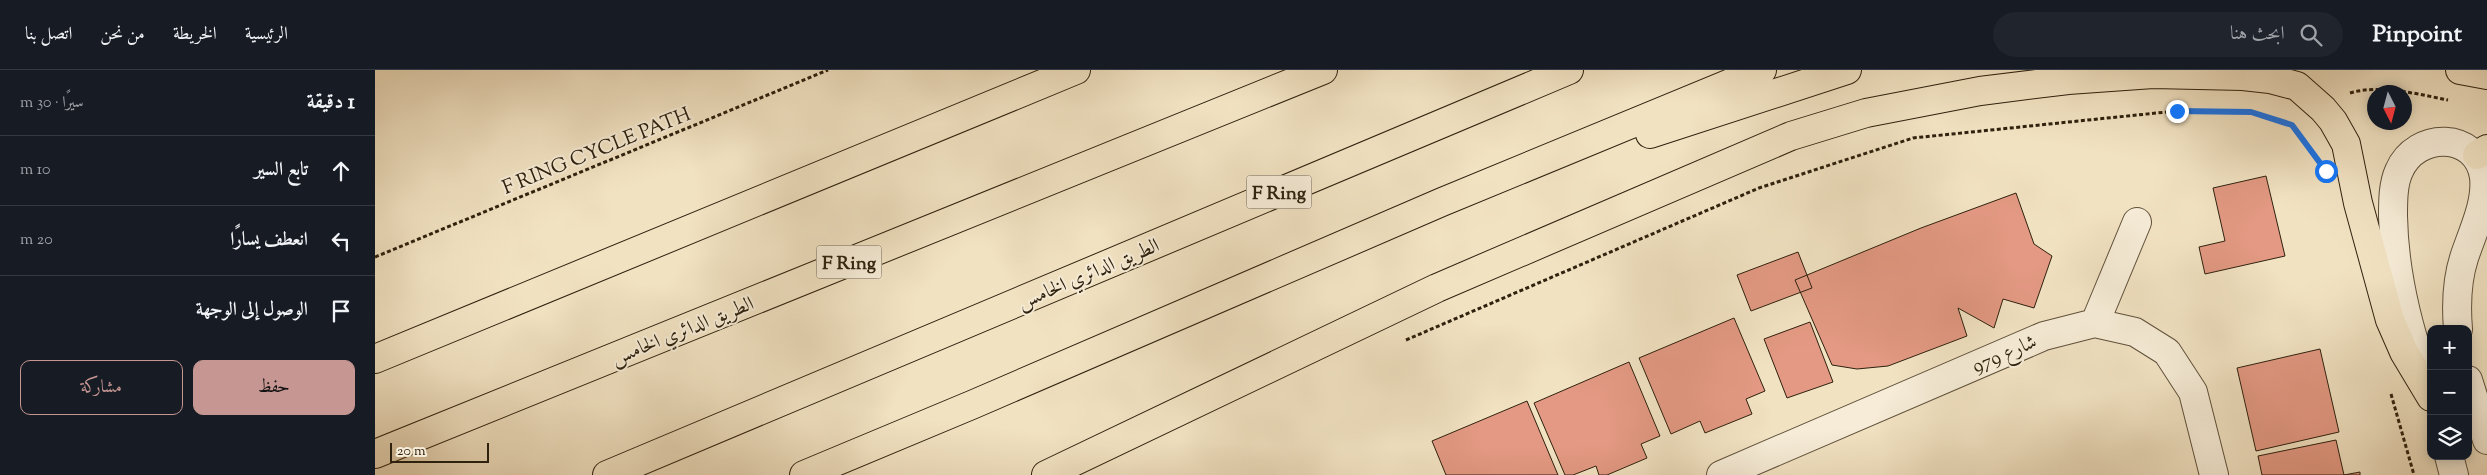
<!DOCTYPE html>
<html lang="ar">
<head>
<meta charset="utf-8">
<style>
	body { margin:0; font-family:"Sorts Mill Goudy",Amiri,serif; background:#20242c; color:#f1f3f6; direction:rtl }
	.controls { position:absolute; right:15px; bottom:15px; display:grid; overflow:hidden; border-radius:10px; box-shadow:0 2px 12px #0003 }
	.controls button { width:45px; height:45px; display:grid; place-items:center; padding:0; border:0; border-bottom:1px solid #363941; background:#171b24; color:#f1f3f6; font:25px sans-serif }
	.compass { position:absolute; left:1992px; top:15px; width:45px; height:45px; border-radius:50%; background:#171b24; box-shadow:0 2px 12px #0003; rotate:174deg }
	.scale { position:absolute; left:15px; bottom:12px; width:99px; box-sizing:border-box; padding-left:5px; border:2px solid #2e210e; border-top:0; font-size:14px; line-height:18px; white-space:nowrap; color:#2e210e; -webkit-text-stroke:4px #f6ecd7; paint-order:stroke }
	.stop { position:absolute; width:15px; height:15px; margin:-11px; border:4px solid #1a73e8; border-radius:50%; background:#fff }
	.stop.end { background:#1a73e8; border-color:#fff; box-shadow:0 1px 5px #0008 }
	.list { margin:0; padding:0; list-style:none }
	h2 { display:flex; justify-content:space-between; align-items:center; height:65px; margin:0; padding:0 20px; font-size:21px }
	h2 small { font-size:16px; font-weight:400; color:#9ea1a6 }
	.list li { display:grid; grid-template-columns:32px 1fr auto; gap:15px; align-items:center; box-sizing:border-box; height:70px; padding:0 20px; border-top:1px solid #363941 }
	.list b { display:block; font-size:19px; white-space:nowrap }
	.list em { font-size:16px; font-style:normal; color:#9ea1a6 }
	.actions { display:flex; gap:10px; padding:15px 20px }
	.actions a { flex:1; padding:11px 0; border:1px solid #c59692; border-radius:10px; text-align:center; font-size:18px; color:#c59692 }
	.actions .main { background:#c59692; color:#111 }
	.icon { flex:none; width:28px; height:28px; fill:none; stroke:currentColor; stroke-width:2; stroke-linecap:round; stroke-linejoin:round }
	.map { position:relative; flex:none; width:2112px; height:405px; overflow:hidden; direction:ltr }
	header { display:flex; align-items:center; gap:30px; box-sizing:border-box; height:70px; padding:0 25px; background:#171b24; border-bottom:1px solid #363941 }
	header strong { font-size:24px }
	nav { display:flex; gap:28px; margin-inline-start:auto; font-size:18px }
	.search { width:350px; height:45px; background:#20242c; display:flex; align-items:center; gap:12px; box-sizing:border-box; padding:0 18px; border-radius:28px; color:#9ea1a6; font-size:19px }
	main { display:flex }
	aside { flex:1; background:#171b24 }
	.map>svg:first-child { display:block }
	.building { fill:#e39983; stroke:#2e210e }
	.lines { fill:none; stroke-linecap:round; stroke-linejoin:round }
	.minor-casing { stroke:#5f513b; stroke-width:30 }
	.highway-casing { stroke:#2e210e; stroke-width:30 }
	.path { stroke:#2e210e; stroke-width:3; stroke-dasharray:4 2.5; stroke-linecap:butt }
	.minor { stroke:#f6ecd7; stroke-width:28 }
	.highway { stroke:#f1e2c2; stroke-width:28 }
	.route { stroke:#1a73e8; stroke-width:6 }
	.labels { text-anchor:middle; stroke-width:4; stroke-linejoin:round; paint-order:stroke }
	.shield { fill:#f6ecd7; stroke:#6a5e4a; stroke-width:1 }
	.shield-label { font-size:19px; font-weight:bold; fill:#2e210e }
	.street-label { font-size:20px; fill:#2e210e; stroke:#f6ecd7 }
</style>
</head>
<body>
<header>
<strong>Pinpoint</strong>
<div class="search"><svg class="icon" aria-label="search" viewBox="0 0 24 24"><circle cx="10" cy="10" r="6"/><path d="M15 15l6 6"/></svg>ابحث هنا</div>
<nav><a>الرئيسية</a><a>الخريطة</a><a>من نحن</a><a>اتصل بنا</a></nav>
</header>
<main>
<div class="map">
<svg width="2112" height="405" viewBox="0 0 2112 405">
	<rect width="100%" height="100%" fill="#f1e2c2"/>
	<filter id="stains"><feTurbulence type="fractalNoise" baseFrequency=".004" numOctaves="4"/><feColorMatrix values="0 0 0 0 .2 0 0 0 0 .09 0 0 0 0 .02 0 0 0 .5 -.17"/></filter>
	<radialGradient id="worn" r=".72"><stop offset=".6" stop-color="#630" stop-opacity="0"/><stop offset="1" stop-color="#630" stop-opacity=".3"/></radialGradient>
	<!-- building -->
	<path class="building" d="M 1891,106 L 1910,186 L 1830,204 L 1824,177 L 1850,171 L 1838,118 Z
		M 1641,123 L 1659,174 L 1677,186 L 1659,238 L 1628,229 L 1619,258 L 1583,238 L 1592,266 L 1513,296 L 1482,299 L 1457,295 L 1420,210 L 1546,158 Z
		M 1423,182 L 1437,218 L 1376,241 L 1362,205 Z
		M 1359,248 L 1390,321 L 1371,329 L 1377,344 L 1330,363 L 1325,351 L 1296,364 L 1264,288 Z
		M 1435,252 L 1458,312 L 1412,328 L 1389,269 Z
		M 1945,279 L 1964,362 L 1881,381 L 1862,298 Z
		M 1254,292 L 1285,366 L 1266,374 L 1272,388 L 1232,405 L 1224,405 L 1221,396 L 1198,405 L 1190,405 L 1159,333 Z
		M 1152,331 L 1183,405 L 1071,405 L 1057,371 Z
		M 1961,370 L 1969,405 L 1985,402 L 1985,405 L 1887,405 L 1883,386 Z"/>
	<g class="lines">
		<defs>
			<path id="minor" d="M 1720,253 L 1762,152
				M 2047,297 C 2030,247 2019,199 2018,146 C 2018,131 2018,114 2024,101 C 2041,61 2102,61 2109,107 C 2112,134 2097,163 2089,188 C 2082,210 2081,235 2083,259
				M 2093,310 L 2112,370
				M 2074,386 L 2079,405
				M 1346,405 L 1669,266 L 1720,253 L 1760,262 L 1792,282 L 1818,322 L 1839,405"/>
			<path id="highway" d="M 2085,0 L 2112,5
				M 1275,64 L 1472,0
				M 2102,85 L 2112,79
				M 0,289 L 701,0
				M 0,384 L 948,0
				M 232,405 L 1194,0
				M 429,405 L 599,334 L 1067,132 L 1387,0
				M 671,405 L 1062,218 L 1416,66 L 1491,43 L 1605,21 L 1693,10 L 1778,4 L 1868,6 L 1895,9 L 1922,16 L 1948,39 L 1958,51 L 1971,74 L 1983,133 L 2015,250 L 2029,282 L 2056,327"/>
		</defs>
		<!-- minor casing -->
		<use href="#minor" class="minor-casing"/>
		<!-- highway casing -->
		<use href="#highway" class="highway-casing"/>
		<!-- path -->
		<path class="path" d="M 1975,23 C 2005,14 2042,24 2073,30
			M 0,187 L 453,0
			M 1031,270 L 1384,118 L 1538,68 L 1801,41 L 1876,42 L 1917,55 L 1940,85
			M 2016,324 L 2039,405"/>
		<!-- minor -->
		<use href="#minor" class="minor"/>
		<!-- highway -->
		<use href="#highway" class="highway"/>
	</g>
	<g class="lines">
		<!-- route -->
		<path class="route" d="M 1802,41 L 1876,42 L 1917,55 L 1951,101"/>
	</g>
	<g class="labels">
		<!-- shield labels -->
		<g class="shield">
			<rect x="871.5" y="105.5" width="65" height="33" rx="4"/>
			<rect x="441.5" y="175.5" width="65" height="33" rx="4"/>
		</g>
		<g class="shield-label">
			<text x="904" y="129">F Ring</text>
			<text x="474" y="199">F Ring</text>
		</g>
		<!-- street labels -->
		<g class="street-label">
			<text transform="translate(221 80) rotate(-22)" y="7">F RING CYCLE PATH</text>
			<text transform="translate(713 203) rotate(-23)" y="7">الطريق الدائري الخامس</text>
			<text transform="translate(307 260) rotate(-22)" y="7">الطريق الدائري الخامس</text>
			<text transform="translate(1629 283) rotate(-23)" y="7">شارع 979</text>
		</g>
	</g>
	<rect width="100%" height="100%" filter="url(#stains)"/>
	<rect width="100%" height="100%" fill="url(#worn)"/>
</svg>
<div class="controls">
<button>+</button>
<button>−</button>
<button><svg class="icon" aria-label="layers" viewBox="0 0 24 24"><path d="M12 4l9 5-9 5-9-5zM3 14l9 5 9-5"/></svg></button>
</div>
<svg class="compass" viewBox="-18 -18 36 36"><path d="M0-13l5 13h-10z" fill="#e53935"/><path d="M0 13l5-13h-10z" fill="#9ea1a6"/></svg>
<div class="scale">20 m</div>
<div class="stop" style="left:1951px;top:101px"></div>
<div class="stop end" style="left:1802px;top:41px"></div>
</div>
<aside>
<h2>1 دقيقة<small>سيرًا · 30 m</small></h2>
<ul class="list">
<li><svg class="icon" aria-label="ahead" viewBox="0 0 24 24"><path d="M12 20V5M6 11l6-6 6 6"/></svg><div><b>تابع السير</b></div><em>10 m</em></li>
<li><svg class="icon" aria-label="left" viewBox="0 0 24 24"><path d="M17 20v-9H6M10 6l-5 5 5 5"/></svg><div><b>انعطف يسارًا</b></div><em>20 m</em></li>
<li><svg class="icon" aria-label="arrive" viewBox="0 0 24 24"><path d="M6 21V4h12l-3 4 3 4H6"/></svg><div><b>الوصول إلى الوجهة</b></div></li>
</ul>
<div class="actions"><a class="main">حفظ</a><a>مشاركة</a></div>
</aside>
</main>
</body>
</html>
